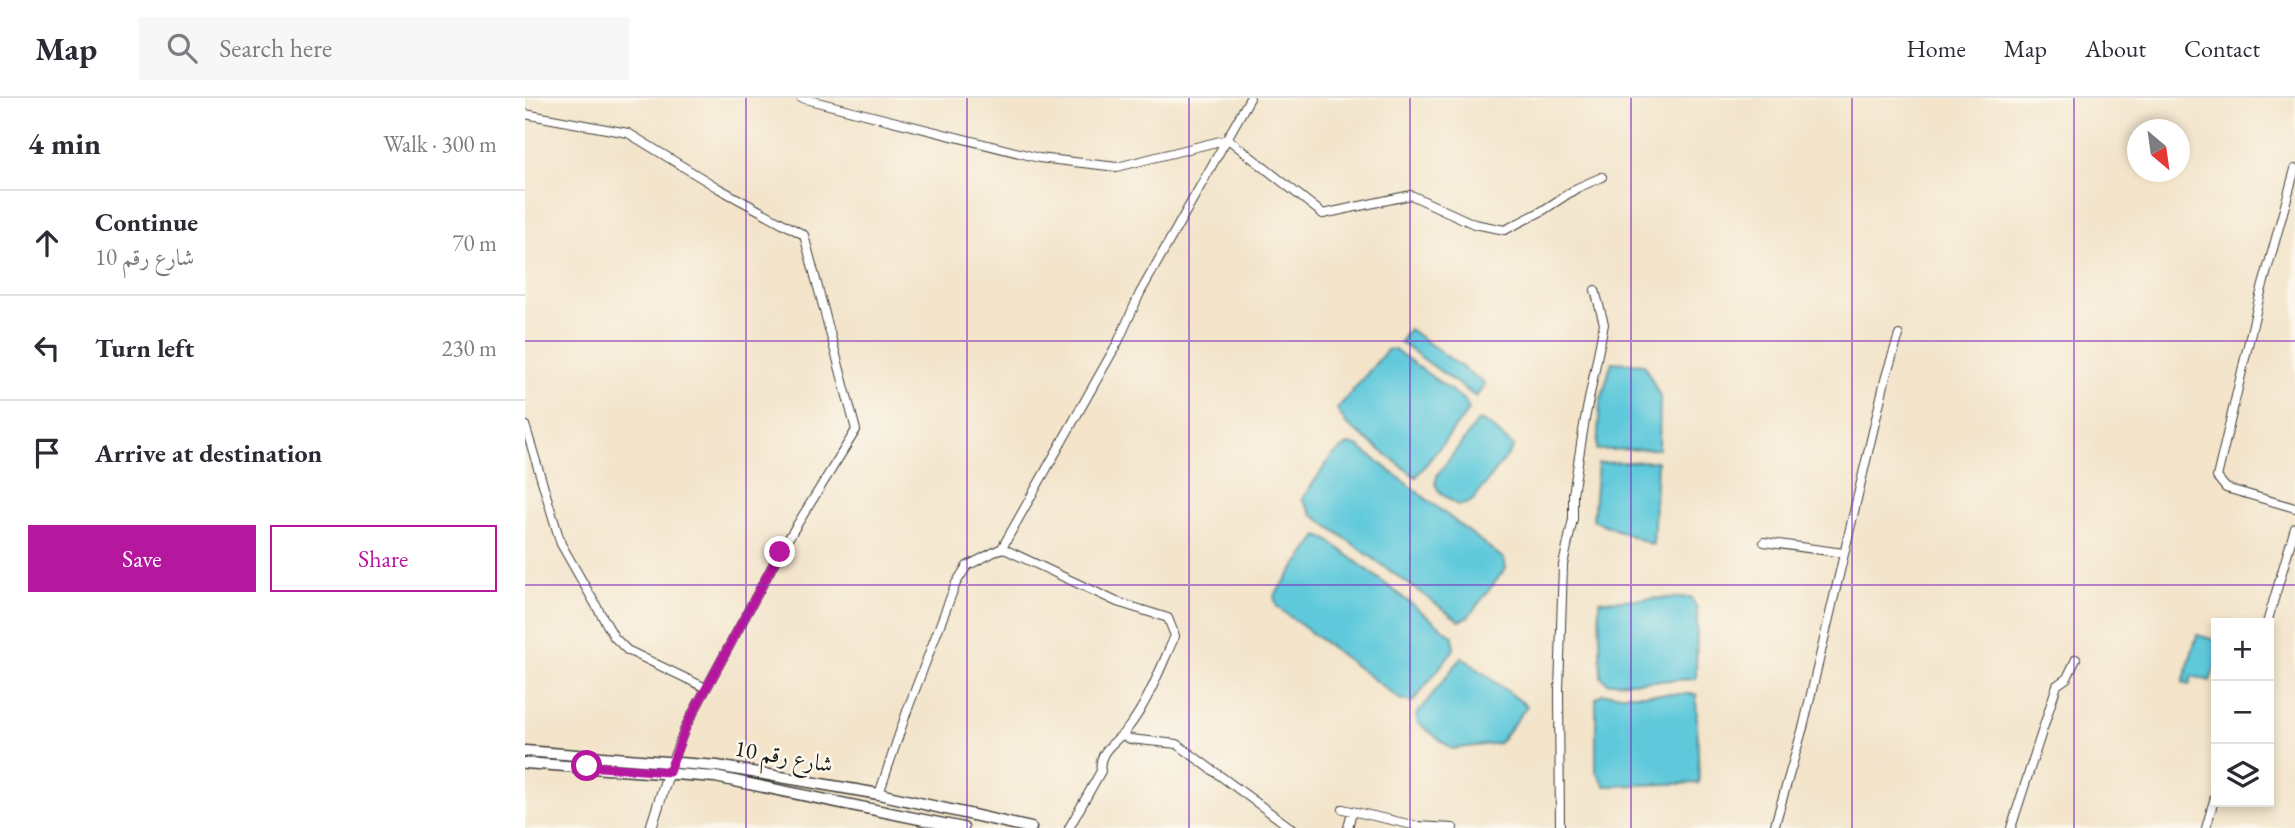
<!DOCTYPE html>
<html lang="en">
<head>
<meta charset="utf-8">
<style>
	body { margin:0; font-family:"EB Garamond",Amiri,serif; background:#f7f7f7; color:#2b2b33 }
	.controls { position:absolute; right:21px; bottom:21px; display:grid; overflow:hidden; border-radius:0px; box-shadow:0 4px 10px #0003 }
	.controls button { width:63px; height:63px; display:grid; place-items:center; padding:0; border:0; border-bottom:2px solid #e1e1e2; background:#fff; color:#2b2b33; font:35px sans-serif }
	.compass { position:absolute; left:1602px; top:21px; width:63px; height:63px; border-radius:50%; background:#fff; box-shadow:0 4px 10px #0003; rotate:151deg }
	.stop { position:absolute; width:21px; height:21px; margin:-16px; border:5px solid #b5179e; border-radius:50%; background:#fff }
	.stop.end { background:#b5179e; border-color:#fff; box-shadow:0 2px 7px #0008 }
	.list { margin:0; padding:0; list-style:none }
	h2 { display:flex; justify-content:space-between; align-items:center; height:91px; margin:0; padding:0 28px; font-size:30px }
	h2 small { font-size:23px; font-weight:400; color:#7c7c81 }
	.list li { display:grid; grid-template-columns:46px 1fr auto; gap:21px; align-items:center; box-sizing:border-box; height:105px; padding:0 28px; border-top:2px solid #e1e1e2 }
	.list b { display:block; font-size:26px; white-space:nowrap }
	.list p { margin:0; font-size:23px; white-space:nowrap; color:#7c7c81 }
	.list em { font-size:23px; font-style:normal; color:#7c7c81 }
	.actions { display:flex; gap:14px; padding:21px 28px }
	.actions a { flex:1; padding:16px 0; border:2px solid #b5179e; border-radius:0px; text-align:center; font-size:24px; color:#b5179e }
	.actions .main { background:#b5179e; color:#fff }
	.icon { flex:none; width:38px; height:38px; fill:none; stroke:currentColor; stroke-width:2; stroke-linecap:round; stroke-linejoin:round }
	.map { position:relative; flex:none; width:1770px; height:730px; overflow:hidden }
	header { display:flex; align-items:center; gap:42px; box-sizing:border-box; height:98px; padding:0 35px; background:#fff; border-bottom:2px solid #e1e1e2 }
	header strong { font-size:33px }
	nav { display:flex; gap:38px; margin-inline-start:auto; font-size:24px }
	.search { width:490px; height:63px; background:#f7f7f7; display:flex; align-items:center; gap:18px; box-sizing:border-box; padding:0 24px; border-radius:0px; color:#7c7c81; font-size:26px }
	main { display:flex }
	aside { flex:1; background:#fff }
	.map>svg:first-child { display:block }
	.water { fill:#5fc9db; stroke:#3e727c; stroke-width:2 }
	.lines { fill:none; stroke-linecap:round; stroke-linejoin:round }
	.minor-casing { stroke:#3c3a36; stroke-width:10 }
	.tertiary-casing { stroke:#3c3a36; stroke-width:12 }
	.secondary-casing { stroke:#3c3a36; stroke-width:13 }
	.minor { stroke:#fff; stroke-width:8 }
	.tertiary { stroke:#fff; stroke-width:10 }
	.secondary { stroke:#fff; stroke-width:10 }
	.route { stroke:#b5179e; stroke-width:9 }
	.grid { fill:none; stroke:#7b2cbf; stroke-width:2; stroke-opacity:0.55 }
	.labels { text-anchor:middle; stroke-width:5; stroke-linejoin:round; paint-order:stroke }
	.street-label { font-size:23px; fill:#1c1c1c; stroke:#fbf7ec }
</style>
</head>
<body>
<header>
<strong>Map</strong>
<div class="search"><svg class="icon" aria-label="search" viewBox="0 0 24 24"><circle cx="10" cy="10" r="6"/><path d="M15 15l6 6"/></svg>Search here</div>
<nav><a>Home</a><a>Map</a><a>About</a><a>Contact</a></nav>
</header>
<main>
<aside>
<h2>4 min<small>Walk · 300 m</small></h2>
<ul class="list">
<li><svg class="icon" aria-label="ahead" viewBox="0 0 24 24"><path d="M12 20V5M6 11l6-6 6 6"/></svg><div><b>Continue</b><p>شارع رقم 10</p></div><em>70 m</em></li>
<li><svg class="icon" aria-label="left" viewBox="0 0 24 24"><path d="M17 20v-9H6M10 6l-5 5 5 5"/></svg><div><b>Turn left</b></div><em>230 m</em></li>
<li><svg class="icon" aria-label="arrive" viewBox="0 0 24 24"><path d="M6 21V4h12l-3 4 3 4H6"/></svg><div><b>Arrive at destination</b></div></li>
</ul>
<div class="actions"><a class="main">Save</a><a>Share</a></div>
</aside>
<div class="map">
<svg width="1770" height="730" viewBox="0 0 1770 730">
	<rect width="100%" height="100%" fill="#fbf7ec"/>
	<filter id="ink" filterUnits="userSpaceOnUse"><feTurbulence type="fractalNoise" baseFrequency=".0143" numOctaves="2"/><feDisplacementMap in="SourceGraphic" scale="14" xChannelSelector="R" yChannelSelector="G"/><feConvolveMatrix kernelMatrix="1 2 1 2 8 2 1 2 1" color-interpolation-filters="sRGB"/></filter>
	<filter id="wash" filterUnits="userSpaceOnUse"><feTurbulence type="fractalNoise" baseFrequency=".00686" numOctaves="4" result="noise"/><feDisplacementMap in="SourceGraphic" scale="28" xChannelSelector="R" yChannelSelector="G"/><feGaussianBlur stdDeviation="1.57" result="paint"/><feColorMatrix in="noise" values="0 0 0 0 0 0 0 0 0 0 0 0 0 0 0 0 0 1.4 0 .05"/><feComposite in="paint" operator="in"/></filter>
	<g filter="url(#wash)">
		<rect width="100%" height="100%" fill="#f3e4ca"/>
		<!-- water -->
		<path class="water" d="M 884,231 L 960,286 L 951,299 L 875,244 Z
			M 869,251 L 940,303 L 944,312 L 891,379 L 821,326 L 812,311 L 862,252 Z
			M 1087,264 L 1119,266 L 1135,299 L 1134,351 L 1072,352 L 1075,305 Z
			M 954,322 L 963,326 L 989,349 L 948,402 L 941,406 L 932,407 L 914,393 L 910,386 L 913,376 Z
			M 824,346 L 834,349 L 979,461 L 981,470 L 943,519 L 935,523 L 788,417 L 777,401 L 807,358 Z
			M 1132,363 L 1128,447 L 1068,422 L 1073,365 Z
			M 793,438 L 803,442 L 928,538 L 929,551 L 888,604 L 876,602 L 752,509 L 749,498 Z
			M 1166,499 L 1172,511 L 1171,581 L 1083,585 L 1076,579 L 1074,503 Z
			M 1672,537 L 1691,542 L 1691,566 L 1685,583 L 1667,578 L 1664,587 L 1658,585 Z
			M 937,559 L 1002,608 L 974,645 L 927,651 L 893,625 L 891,617 Z
			M 1077,596 L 1171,596 L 1174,685 L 1080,688 L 1071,673 L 1071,600 Z"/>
	</g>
	<g filter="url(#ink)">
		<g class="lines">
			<defs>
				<path id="minor" d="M 276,0 L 514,60 L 592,69 L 703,41 L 798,116 L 886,97 L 949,126 L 980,132 L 1017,113 L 1052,90 L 1077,79
					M 0,16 L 103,35 L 193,90 L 279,137 L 331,332 L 255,454 L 161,628 L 147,663
					M 1770,71 L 1733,205 L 1692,379 L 1701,390 L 1770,410
					M 0,327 L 36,446 L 89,539 L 102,552 L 181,590
					M 1239,444 L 1318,455
					M 477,450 L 592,504 L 643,520 L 650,538 C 636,568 624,603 603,630 C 592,644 572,653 576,673 L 544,730
					M 1742,525 L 1770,430
					M 597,637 L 605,641 L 652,646 L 766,730
					M 354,696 L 382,613 L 431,485 L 442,468 L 477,450 L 593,244 L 615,195 L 725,0
					M 818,711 L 892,728 L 928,730
					M 823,730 L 827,713
					M 1035,730 L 1034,592 L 1038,467 L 1048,421 L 1048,396 L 1060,321 L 1079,226 L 1070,192
					M 1249,730 L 1279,626 L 1361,278 L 1374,237
					M 1486,730 L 1532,587 L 1542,580 L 1551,561
					M 1681,730 L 1691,695"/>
				<path id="tertiary" d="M 126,730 L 147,663"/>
				<path id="secondary" d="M 0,653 L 192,668 L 354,696 L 506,730
					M 0,665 L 190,679 L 438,730"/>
			</defs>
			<!-- minor casing -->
			<use href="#minor" class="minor-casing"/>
			<!-- tertiary casing -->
			<use href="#tertiary" class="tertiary-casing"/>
			<!-- secondary casing -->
			<use href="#secondary" class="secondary-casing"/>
			<!-- minor -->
			<use href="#minor" class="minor"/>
			<!-- tertiary -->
			<use href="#tertiary" class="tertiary"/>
			<!-- secondary -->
			<use href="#secondary" class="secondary"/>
		</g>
	</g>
	<g class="lines" filter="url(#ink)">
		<!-- route -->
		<path class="route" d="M 62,668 L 144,674 L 161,628 L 255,454"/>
	</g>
	<!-- grid -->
	<path class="grid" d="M 221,0 L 221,730M 442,0 L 442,730M 664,0 L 664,730M 885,0 L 885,730M 1106,0 L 1106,730M 1327,0 L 1327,730M 1549,0 L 1549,730M 0,243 L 1770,243M 0,487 L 1770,487"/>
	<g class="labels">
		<!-- street labels -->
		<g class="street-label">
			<text transform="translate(259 658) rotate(10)" y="8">شارع رقم 10</text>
		</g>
	</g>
</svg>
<div class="controls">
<button>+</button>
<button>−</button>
<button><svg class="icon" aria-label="layers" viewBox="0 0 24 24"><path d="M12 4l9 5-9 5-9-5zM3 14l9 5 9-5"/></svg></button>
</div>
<svg class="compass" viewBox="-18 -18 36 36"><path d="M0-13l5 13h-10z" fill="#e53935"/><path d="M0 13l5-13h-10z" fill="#7c7c81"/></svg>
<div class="stop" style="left:62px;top:668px"></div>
<div class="stop end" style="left:255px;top:454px"></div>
</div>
</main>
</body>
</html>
